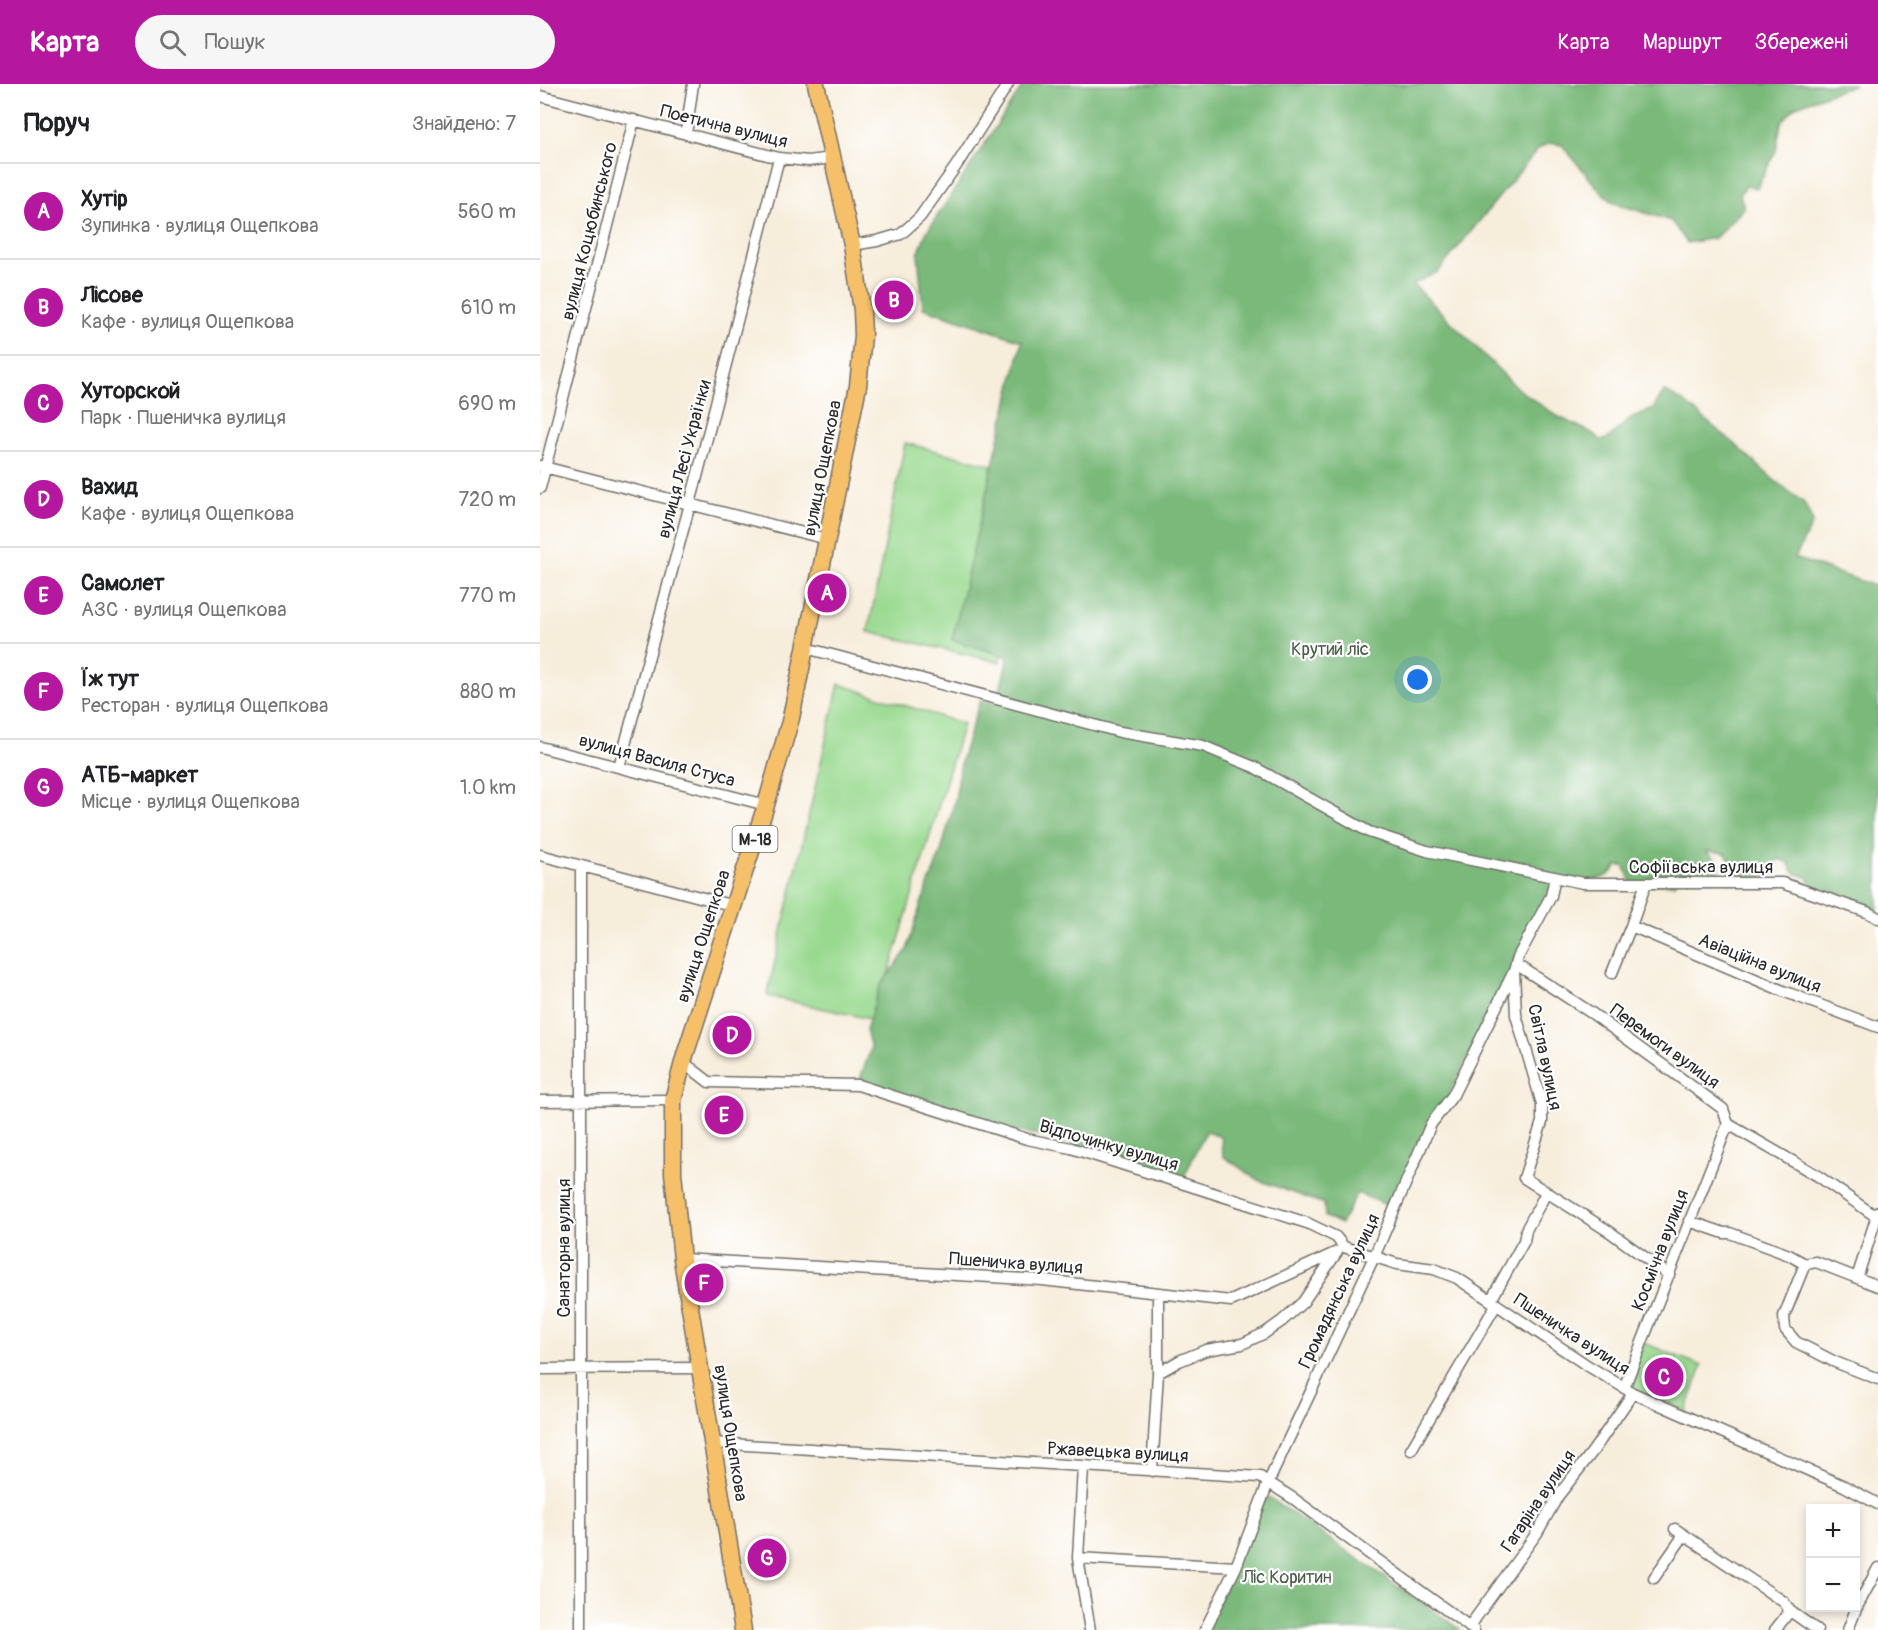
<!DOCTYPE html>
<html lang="uk">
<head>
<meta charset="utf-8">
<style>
	body { margin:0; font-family:Pangolin,sans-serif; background:#f6f6f6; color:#202124 }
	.controls { position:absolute; right:18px; bottom:18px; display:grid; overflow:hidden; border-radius:0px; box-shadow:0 3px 9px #0003 }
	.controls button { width:54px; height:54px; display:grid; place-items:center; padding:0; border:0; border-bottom:2px solid #e0e0e0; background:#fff; color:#202124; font:30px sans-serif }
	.you { position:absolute; left:878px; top:596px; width:21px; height:21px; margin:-15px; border:4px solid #fff; border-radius:50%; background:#1a73e8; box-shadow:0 0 0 9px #1a73e833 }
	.badge { display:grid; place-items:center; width:39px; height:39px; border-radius:50%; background:#b5179e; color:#fff; font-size:20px; font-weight:700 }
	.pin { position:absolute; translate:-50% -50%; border:3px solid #fff; box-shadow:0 2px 6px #0006 }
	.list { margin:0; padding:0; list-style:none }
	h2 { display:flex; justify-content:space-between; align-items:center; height:78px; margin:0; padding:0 24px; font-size:26px }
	h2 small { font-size:20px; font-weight:400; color:#757577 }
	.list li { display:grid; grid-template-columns:39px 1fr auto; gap:18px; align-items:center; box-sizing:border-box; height:96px; padding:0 24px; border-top:2px solid #e0e0e0 }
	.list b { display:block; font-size:22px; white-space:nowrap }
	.list p { margin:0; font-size:20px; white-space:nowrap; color:#757577 }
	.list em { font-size:20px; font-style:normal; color:#757577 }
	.icon { flex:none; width:33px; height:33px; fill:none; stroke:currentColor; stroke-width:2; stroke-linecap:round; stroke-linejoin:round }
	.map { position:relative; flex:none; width:1338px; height:1546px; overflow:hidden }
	header { display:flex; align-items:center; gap:36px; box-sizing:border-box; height:84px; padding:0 30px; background:#b5179e; color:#fff }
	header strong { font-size:28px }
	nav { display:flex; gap:33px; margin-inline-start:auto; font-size:21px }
	.search { width:420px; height:54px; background:#f6f6f6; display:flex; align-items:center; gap:15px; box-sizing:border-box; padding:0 21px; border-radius:33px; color:#757577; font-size:22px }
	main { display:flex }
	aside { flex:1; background:#fff }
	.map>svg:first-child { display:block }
	.green { fill:#99d98f; stroke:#62825d; stroke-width:1.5 }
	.forest { fill:#7ab97a; stroke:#527252; stroke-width:1.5 }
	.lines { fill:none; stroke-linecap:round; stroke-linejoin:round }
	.minor-casing { stroke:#726f69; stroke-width:13 }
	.highway-casing { stroke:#726f69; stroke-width:19 }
	.minor { stroke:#fff; stroke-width:10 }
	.highway { stroke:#f6c06b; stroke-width:16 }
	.labels { text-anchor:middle; stroke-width:4.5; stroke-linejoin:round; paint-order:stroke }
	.shield { fill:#fff; stroke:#6b6b6b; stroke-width:1.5 }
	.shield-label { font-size:16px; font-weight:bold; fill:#2b2b2b }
	.street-label { font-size:18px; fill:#2b2b2b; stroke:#fff }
	.park-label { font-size:18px; fill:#4c5f49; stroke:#fff }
</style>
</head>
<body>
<header>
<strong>Карта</strong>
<div class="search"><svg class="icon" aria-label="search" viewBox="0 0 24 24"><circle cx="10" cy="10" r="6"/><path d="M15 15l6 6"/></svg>Пошук</div>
<nav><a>Карта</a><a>Маршрут</a><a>Збережені</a></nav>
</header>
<main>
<aside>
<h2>Поруч<small>Знайдено: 7</small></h2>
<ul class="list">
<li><span class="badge">A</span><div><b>Хутір</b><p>Зупинка · вулиця Ощепкова</p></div><em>560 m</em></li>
<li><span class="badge">B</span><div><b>Лісове</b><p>Кафе · вулиця Ощепкова</p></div><em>610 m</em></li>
<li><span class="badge">C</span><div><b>Хуторской</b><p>Парк · Пшеничка вулиця</p></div><em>690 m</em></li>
<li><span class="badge">D</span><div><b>Вахид</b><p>Кафе · вулиця Ощепкова</p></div><em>720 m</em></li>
<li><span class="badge">E</span><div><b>Самолет</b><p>АЗС · вулиця Ощепкова</p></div><em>770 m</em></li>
<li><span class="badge">F</span><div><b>Їж тут</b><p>Ресторан · вулиця Ощепкова</p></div><em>880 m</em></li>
<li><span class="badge">G</span><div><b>АТБ-маркет</b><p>Місце · вулиця Ощепкова</p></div><em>1.0 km</em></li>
</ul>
</aside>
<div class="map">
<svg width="1338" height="1546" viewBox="0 0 1338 1546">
	<rect width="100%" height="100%" fill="#fff"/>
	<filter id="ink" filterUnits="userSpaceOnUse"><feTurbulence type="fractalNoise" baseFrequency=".0167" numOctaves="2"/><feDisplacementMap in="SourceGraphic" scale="12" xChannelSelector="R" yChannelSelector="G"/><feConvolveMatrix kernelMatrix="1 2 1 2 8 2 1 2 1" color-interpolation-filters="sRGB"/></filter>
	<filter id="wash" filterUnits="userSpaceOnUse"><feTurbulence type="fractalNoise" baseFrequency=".008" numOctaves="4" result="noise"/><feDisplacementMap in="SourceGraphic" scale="24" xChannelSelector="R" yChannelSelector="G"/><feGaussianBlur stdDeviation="1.35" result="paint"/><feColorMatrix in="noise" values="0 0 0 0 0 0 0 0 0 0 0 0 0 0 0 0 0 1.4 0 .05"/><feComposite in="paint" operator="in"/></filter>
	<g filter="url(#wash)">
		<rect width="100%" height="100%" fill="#f7eddb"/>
		<!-- green -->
		<path class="green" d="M 365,359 L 452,381 L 436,465 L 476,492 L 460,578 L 328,548 Z
			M 299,600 L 423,640 L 335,936 L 227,912 Z
			M 1104,1259 L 1162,1282 L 1146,1327 L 1086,1303 Z"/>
		<!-- forest -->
		<path class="forest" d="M 484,0 L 1316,0 L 1256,22 L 1241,39 L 1236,67 L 1217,104 L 1206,102 L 1200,110 L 1204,124 L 1175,154 L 1147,159 L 1131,137 L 1074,119 L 1060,107 L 1022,61 L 1010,59 L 998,65 L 898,188 L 873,200 L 978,305 L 1017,332 L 1052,349 L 1061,356 L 1067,355 L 1092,333 L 1113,325 L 1124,307 L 1144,318 L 1197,362 L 1234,396 L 1264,419 L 1273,438 L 1255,474 L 1338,503 L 1338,831 L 1277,808 L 1267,793 L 1254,789 L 1248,778 L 1238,775 L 1228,791 L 1218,797 L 1188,798 L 1191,777 L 1185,769 L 1166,767 L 1179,778 L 1179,790 L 1174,796 L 1140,793 L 1135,800 L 1093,801 L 1084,782 L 1077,782 C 1064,803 1037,795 1016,793 L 854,1124 L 817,1109 L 801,1140 L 785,1133 L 784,1120 L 718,1096 L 683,1072 L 681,1053 L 666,1047 L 643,1095 L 506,1052 L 458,1045 L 318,1001 L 331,964 L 326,946 L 340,902 L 367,866 L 380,823 L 401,768 L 415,716 L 422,673 L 440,617 L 457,619 L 468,573 L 412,556 L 482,257 L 383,224 L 378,170 L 386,149 Z
			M 730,1414 L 921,1546 L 666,1546 L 720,1417 Z"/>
	</g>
	<g filter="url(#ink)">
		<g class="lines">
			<defs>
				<path id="minor" d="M 0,12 L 239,74 L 268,77 L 292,74
					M 146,50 L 153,0
					M 312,161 L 337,157 L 361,150 L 380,133 L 416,82 L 468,0
					M 0,382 L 287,455
					M 0,404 L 94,36
					M 266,564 L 580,648 L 663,662 L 714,683 L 829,748 L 887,767 L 1043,799 L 1242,799 L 1327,828 L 1338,834
					M 0,663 L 226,721
					M 79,683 L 150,420 L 239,74
					M 0,771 L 194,822
					M 1015,793 L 1011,812 L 978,873 L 974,887 L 976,931 L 1002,1020 L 1002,1038 L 984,1094 L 1070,1148 L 1129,1191
					M 1091,842 L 1243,907 L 1338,943
					M 976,880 L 1053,930 L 1183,1025 L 1188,1040 L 1278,1092 L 1338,1134
					M 1072,889 L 1091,842 L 1106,799
					M 143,978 L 169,998 L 318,1001 L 487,1055 L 531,1064 L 767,1139 L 796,1153 L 804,1163
					M 0,1017 L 133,1016
					M 1149,1137 L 1184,1149 L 1190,1149 L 1249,1171 L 1265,1180
					M 804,1163 L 857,1180 L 894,1185 L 917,1194 L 1045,1280 L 1093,1309 L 1304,1402 L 1338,1420
					M 142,1175 L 502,1196 L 691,1217 L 795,1169
					M 1265,1180 L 1244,1232 L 1245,1245 L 1256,1258 L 1295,1278 L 1338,1295
					M 1265,1180 L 1276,1178 L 1338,1202
					M 1317,1194 L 1338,1128
					M 951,1216 L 984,1157 L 986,1146 L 1006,1109
					M 0,1285 L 160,1284
					M 618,1289 L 639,1277 L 666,1266 L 702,1260 L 725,1249 L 742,1237 L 763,1218 L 797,1168
					M 1084,1304 L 1188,1040
					M 173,1359 L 720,1393 L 754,1415 L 934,1546
					M 871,1366 L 956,1221
					M 543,1383 L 538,1474 L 550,1546
					M 612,1387 L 618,1289 L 618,1209
					M 1135,1445 L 1244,1518 L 1250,1527 L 1277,1546
					M 538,1474 L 696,1483
					M 1114,1494 L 1144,1451
					M 929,1543 L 997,1449 L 1018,1412 L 1053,1367 L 1093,1309
					M 41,1546 L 41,782
					M 665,1546 L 696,1483 L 728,1399 L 834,1173 L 891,1040 L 913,1011 L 974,887
					M 1235,1546 L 1250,1527
					M 1308,1546 L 1316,1525 L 1338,1484"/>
				<path id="highway" d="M 203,1546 L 142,1175 L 133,1089 L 133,1016 L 145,971 L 226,721 L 251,634 L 318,302 L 323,252 L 322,226 L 312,161 L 276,0"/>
			</defs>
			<!-- minor casing -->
			<use href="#minor" class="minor-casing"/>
			<!-- highway casing -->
			<use href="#highway" class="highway-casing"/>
			<!-- minor -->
			<use href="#minor" class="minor"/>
			<!-- highway -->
			<use href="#highway" class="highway"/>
		</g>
	</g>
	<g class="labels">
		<!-- shield labels -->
		<rect class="shield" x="192.5" y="742" width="45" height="26" rx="4.5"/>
		<g class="shield-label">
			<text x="215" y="761">М-18</text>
		</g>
		<!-- street labels -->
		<g class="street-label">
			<text transform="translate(184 42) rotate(14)" y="6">Поетична вулиця</text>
			<text transform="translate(49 147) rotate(-76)" y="6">вулиця Коцюбинського</text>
			<text transform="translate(144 375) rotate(-75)" y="6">вулиця Лесі Українки</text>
			<text transform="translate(282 384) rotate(-79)" y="6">вулиця Ощепкова</text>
			<text transform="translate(117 676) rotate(15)" y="6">вулиця Василя Стуса</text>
			<text x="1161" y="789">Софіївська вулиця</text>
			<text transform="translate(163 852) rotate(-72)" y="6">вулиця Ощепкова</text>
			<text transform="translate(1220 879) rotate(22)" y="6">Авіаційна вулиця</text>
			<text transform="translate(1125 962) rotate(36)" y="6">Перемоги вулиця</text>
			<text transform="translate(1005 973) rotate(78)" y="6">Світла вулиця</text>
			<text transform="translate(569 1061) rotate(16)" y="6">Відпочинку вулиця</text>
			<text transform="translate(24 1164) rotate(-90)" y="6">Санаторна вулиця</text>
			<text transform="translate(1120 1166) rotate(-69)" y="6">Космічна вулиця</text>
			<text transform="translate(476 1179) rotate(4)" y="6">Пшеничка вулиця</text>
			<text transform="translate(799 1207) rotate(-65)" y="6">Громадянська вулиця</text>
			<text transform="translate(1032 1250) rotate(33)" y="6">Пшеничка вулиця</text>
			<text transform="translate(191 1349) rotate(81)" y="6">вулиця Ощепкова</text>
			<text transform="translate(578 1368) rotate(3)" y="6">Ржавецька вулиця</text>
			<text transform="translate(998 1417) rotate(-56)" y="6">Гагаріна вулиця</text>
		</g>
		<!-- park labels -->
		<g class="park-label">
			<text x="790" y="571">Крутий ліс</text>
			<text x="747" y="1499">Ліс Коритин</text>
		</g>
	</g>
</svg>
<div class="controls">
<button>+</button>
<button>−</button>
</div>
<div class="you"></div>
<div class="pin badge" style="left:287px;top:509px">A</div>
<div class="pin badge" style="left:354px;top:216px">B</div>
<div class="pin badge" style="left:1124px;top:1293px">C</div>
<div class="pin badge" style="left:192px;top:951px">D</div>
<div class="pin badge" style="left:184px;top:1031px">E</div>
<div class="pin badge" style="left:164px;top:1199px">F</div>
<div class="pin badge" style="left:227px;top:1474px">G</div>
</div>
</main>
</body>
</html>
